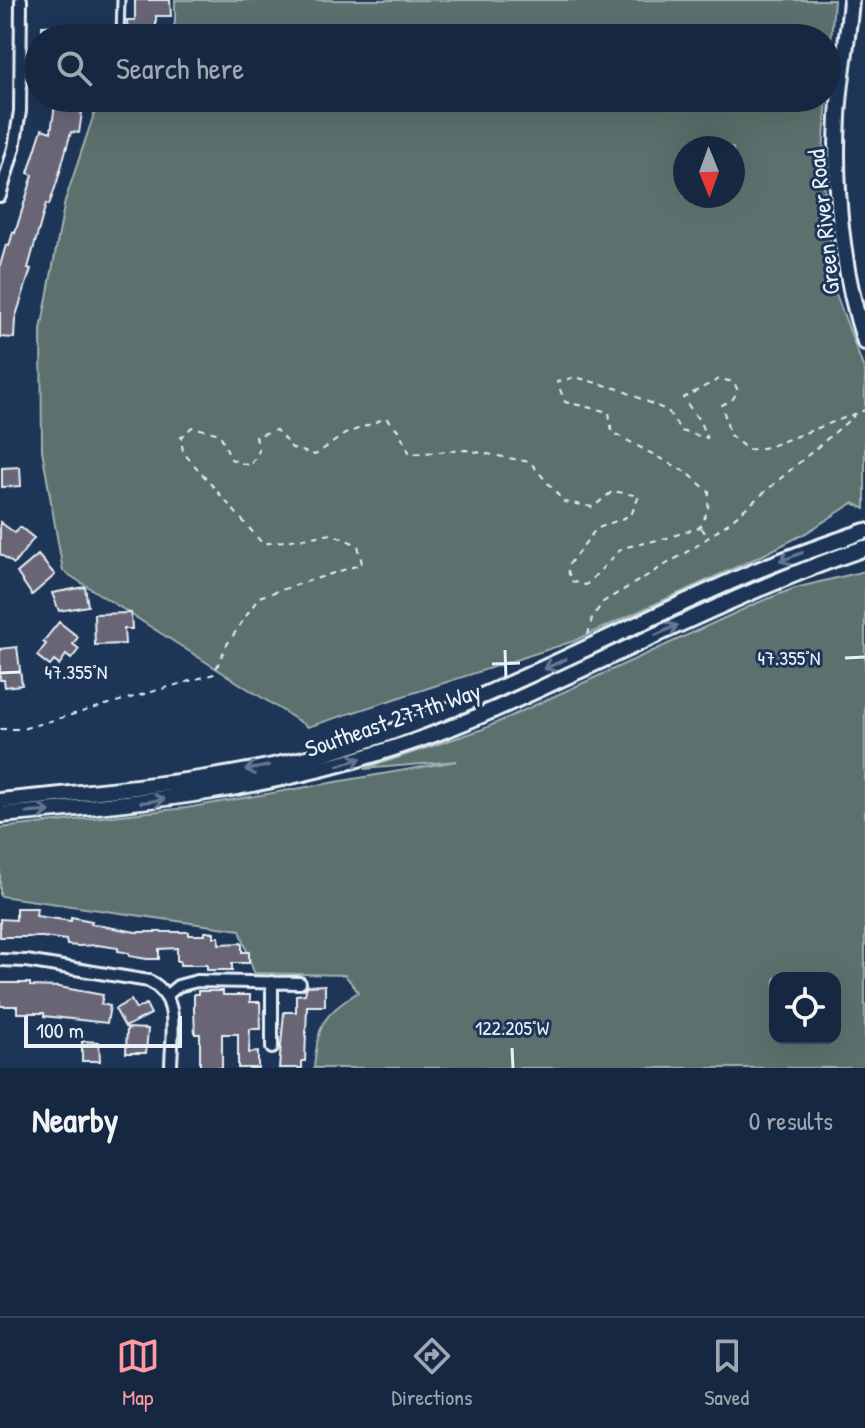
<!DOCTYPE html>
<html lang="en">
<head>
<meta charset="utf-8">
<style>
	body { margin:0; font-family:"Patrick Hand",sans-serif; background:#1f3048; color:#f1f3f6 }
	.controls { position:absolute; right:24px; bottom:24px; display:grid; overflow:hidden; border-radius:16px; box-shadow:0 8px 32px #0002 }
	.controls button { width:72px; height:72px; display:grid; place-items:center; padding:0; border:0; border-bottom:2px solid #35445a; background:#162841; color:#f1f3f6; font:40px sans-serif }
	.compass { position:absolute; left:673px; top:136px; width:72px; height:72px; border-radius:50%; background:#162841; box-shadow:0 8px 32px #0002; rotate:179deg }
	.scale { position:absolute; left:24px; bottom:20px; width:158px; box-sizing:border-box; padding-left:8px; border:4px solid #e8f1f8; border-top:0; font-size:22px; line-height:28px; white-space:nowrap; color:#e8f1f8; -webkit-text-stroke:6px #1d3557; paint-order:stroke }
	.list { margin:0; padding:0; list-style:none }
	h2 { display:flex; justify-content:space-between; align-items:center; height:104px; margin:0; padding:0 32px; font-size:34px }
	h2 small { font-size:26px; font-weight:400; color:#9ea6b1 }
	.icon { flex:none; width:44px; height:44px; fill:none; stroke:currentColor; stroke-width:2; stroke-linecap:round; stroke-linejoin:round }
	.map { position:relative; flex:none; width:865px; height:1068px; overflow:hidden }
	.search { position:absolute; background:#162841; box-shadow:0 8px 32px #0002; left:24px; right:24px; top:24px; height:88px; display:flex; align-items:center; gap:20px; box-sizing:border-box; padding:0 28px; border-radius:44px; color:#9ea6b1; font-size:30px }
	.sheet { height:248px; background:#162841 }
	nav { display:flex; justify-content:space-around; align-items:center; box-sizing:border-box; height:112px; border-top:2px solid #35445a; background:#162841; font-size:22px; color:#9ea6b1 }
	nav a { display:grid; justify-items:center; gap:4px }
	nav .on { color:#ff9aa2 }
	.map>svg:first-child { display:block }
	.green { fill:#5b716d; stroke:#a2b1b2; stroke-width:2; fill-rule:evenodd }
	.building { fill:#696574; stroke:#e8f1f8; stroke-width:2 }
	.lines { fill:none; stroke-linecap:round; stroke-linejoin:round }
	.lane-casing { stroke:#e8f1f8; stroke-width:11 }
	.street-casing { stroke:#e8f1f8; stroke-width:16 }
	.secondary-casing { stroke:#e8f1f8; stroke-width:20 }
	.path { stroke:#e8f1f8; stroke-width:2; stroke-dasharray:6 6; stroke-linecap:butt }
	.lane { stroke:#1d3557; stroke-width:5 }
	.street { stroke:#1d3557; stroke-width:10 }
	.secondary { stroke:#1d3557; stroke-width:14 }
	.oneway { stroke:#64778f }
	.ticks { fill:none; stroke:#e8f1f8; stroke-width:3 }
	.labels { text-anchor:middle; stroke-width:6; stroke-linejoin:round; paint-order:stroke }
	.street-label { font-size:24px; fill:#e8f1f8; stroke:#1d3557 }
	.ticks-label { font-size:20px; text-anchor:middle; fill:#e8f1f8; stroke:#1d3557; stroke-width:6; stroke-linejoin:round; paint-order:stroke }
</style>
</head>
<body>
<div class="map">
<svg width="865" height="1068" viewBox="0 0 865 1068">
	<rect width="100%" height="100%" fill="#1d3557"/>
	<filter id="ink" filterUnits="userSpaceOnUse"><feTurbulence type="fractalNoise" baseFrequency=".0125" numOctaves="2"/><feDisplacementMap in="SourceGraphic" scale="16" xChannelSelector="R" yChannelSelector="G"/><feConvolveMatrix kernelMatrix="1 2 1 2 8 2 1 2 1" color-interpolation-filters="sRGB"/></filter>
	<g filter="url(#ink)">
		<!-- green -->
		<path class="green" d="M 175,0 L 834,0 L 827,95 L 827,38 L 168,38 L 175,23 Z
			M 118,98 L 827,98 L 822,165 L 836,294 L 865,372 L 865,509 L 853,503 L 806,533 L 763,555 L 574,641 L 308,727 L 63,571 L 42,450 L 41,330 L 65,201 L 95,111 ZM 685,148 L 733,148 L 733,196 L 685,196 Z
			M 865,571 L 865,1068 L 314,1068 C 319,1023 320,1018 358,992 L 345,975 L 254,973 L 240,930 L 0,896 L 0,828 L 186,808 L 457,761 L 364,769 L 483,729 L 757,603 L 795,588 ZM 775,978 L 835,978 L 835,1038 L 775,1038 Z"/>
		<!-- building -->
		<path class="building" d="M 135,0 L 170,0 L 171,16 L 156,16 L 156,38 L 128,38 L 127,20 L 135,20 Z
			M 78,25 L 78,38 L 42,38 L 42,26 Z
			M 56,98 L 75,98 L 76,111 L 82,112 L 79,133 L 71,132 L 57,182 L 49,205 L 46,204 L 28,268 L 31,269 L 15,319 L 14,338 L 0,337 L 0,266 L 6,245 L 9,246 L 13,232 L 15,233 L 33,175 L 28,173 L 42,129 L 51,132 Z
			M 20,467 L 21,486 L 2,487 L 2,468 Z
			M 0,522 L 15,533 L 20,527 L 34,538 L 14,564 L 0,554 Z
			M 38,555 L 55,575 L 32,595 L 17,573 Z
			M 85,587 L 88,606 L 59,611 L 52,593 Z
			M 131,613 L 132,629 L 124,629 L 125,644 L 95,645 L 94,614 Z
			M 59,622 L 78,637 L 73,644 L 79,649 L 71,659 L 66,655 L 59,665 L 54,661 L 50,666 L 37,656 L 46,644 L 43,642 Z
			M 17,647 L 22,685 L 5,687 L 4,680 L 0,680 L 0,649 Z
			M 16,908 L 37,908 L 36,916 L 71,921 L 71,917 L 92,921 L 91,924 L 136,932 L 189,932 L 189,935 L 205,935 L 205,932 L 214,932 L 214,937 L 219,937 L 219,944 L 242,943 L 242,952 L 249,952 L 249,963 L 232,963 L 232,970 L 207,970 L 207,965 L 180,965 L 180,961 L 177,961 L 177,948 L 159,949 L 159,959 L 147,959 L 129,956 L 129,953 L 118,951 L 118,948 L 97,945 L 79,946 L 67,945 L 66,940 L 42,937 L 0,937 L 0,919 L 16,920 Z
			M 0,983 L 30,983 L 30,986 L 59,987 L 103,995 L 101,1004 L 110,1006 L 107,1023 L 44,1016 L 44,1013 L 17,1013 L 17,1006 L 0,1006 Z
			M 325,985 L 325,1006 L 307,1006 L 305,1061 L 302,1061 L 302,1068 L 279,1068 L 284,1012 L 296,1012 L 296,995 L 305,994 L 307,986 Z
			M 198,991 L 223,991 L 223,995 L 250,995 L 250,1002 L 260,1002 L 261,1029 L 250,1029 L 249,1053 L 258,1052 L 258,1068 L 238,1068 L 238,1034 L 222,1034 L 222,1068 L 200,1068 L 200,1034 L 195,1034 L 194,1010 L 194,994 L 198,994 Z
			M 131,1000 L 136,1009 L 146,1004 L 151,1014 L 125,1027 L 115,1009 Z
			M 127,1028 L 148,1029 L 146,1053 L 126,1053 Z
			M 82,1041 L 99,1042 L 100,1061 L 82,1061 Z"/>
		<g class="lines">
			<defs>
				<path id="lane" d="M 120,37 L 121,0"/>
				<path id="street" d="M 0,196 L 14,148 L 20,111 L 21,0
					M 0,960 L 26,961 L 149,981 C 182,997 171,1037 171,1068
					M 167,995 L 178,986 L 197,981 L 300,983
					M 272,1048 L 272,982"/>
				<path id="secondary" d="M 851,0 C 848,39 840,77 838,117 C 834,190 842,272 865,342
					M 0,801 C 114,789 230,782 340,749 C 482,706 610,633 746,575 C 785,558 825,545 865,531
					M 0,815 C 145,803 277,789 415,741 C 467,723 516,700 565,677 C 664,632 762,583 865,548"/>
			</defs>
			<!-- lane casing -->
			<use href="#lane" class="lane-casing"/>
			<!-- street casing -->
			<use href="#street" class="street-casing"/>
			<!-- secondary casing -->
			<use href="#secondary" class="secondary-casing"/>
			<!-- path -->
			<path class="path" d="M 701,528 L 709,537
				M 588,635 L 592,618 L 603,602 L 695,547 L 727,524 L 854,416
				M 0,729 L 22,729 L 214,674 L 226,646 L 259,597 L 362,564 L 358,545 L 332,534 L 263,544 L 183,452 L 181,437 L 192,427 L 220,434 L 231,459 L 250,466 L 259,451 L 256,436 L 276,430 L 292,448 L 315,455 L 345,434 L 386,418 L 399,431 L 410,454 L 466,450 L 530,462 L 564,502 L 593,507 L 613,491 L 639,496 L 631,515 L 596,529 L 567,567 L 571,581 L 586,585 L 622,548 L 667,538 L 700,527 L 708,510 L 709,492 L 689,474 L 612,432 L 609,412 L 565,402 L 557,382 L 575,377 L 619,389 L 668,411 L 681,431 L 707,438 L 699,420 L 683,398 L 719,379 L 734,382 L 738,391 L 732,400 L 722,405 L 730,435 L 748,450 L 768,447 L 865,410"/>
			<!-- lane -->
			<use href="#lane" class="lane"/>
			<!-- street -->
			<use href="#street" class="street"/>
			<!-- secondary -->
			<use href="#secondary" class="secondary"/>
		</g>
		<!-- one-way arrows -->
		<defs><path id="oneway-shaft" d="M-6 0H5M1.5-3L5.5 0L1.5 3" fill="none" stroke-width="1.6" stroke-linecap="round" stroke-linejoin="round" transform="scale(2)"/></defs>
		<g class="oneway">
			<use href="#oneway-shaft" transform="translate(791 557) rotate(159)"/>
			<use href="#oneway-shaft" transform="translate(667 630) rotate(-25)"/>
			<use href="#oneway-shaft" transform="translate(555 664) rotate(155)"/>
			<use href="#oneway-shaft" transform="translate(350 762) rotate(-17)"/>
			<use href="#oneway-shaft" transform="translate(257 768) rotate(170)"/>
			<use href="#oneway-shaft" transform="translate(153 801) rotate(-8)"/>
			<use href="#oneway-shaft" transform="translate(38 812) rotate(-4)"/>
		</g>
	</g>
	<!-- ticks -->
	<path class="ticks" d="M 505,650 L 506,678M 845,658 L 865,657M 492,664 L 520,663M 0,673 L 20,672M 512,1048 L 513,1068"/>
	<g class="labels">
		<!-- street labels -->
		<g class="street-label">
			<text transform="translate(824 222) rotate(-96)" y="8">Green River Road</text>
			<text transform="translate(393 720) rotate(-19)" y="8">Southeast 277th Way</text>
		</g>
	</g>
	<g class="ticks-label">
		<text x="789" y="665">47.355°N</text>
		<text x="76" y="679">47.355°N</text>
		<text x="512" y="1035">122.205°W</text>
	</g>
</svg>
<div class="controls">
<button><svg class="icon" aria-label="locate" viewBox="0 0 24 24"><circle cx="12" cy="12" r="6"/><path d="M12 2v4M12 18v4M2 12h4M18 12h4"/></svg></button>
</div>
<svg class="compass" viewBox="-18 -18 36 36"><path d="M0-13l5 13h-10z" fill="#e53935"/><path d="M0 13l5-13h-10z" fill="#9ea6b1"/></svg>
<div class="scale">100 m</div>
<div class="search"><svg class="icon" aria-label="search" viewBox="0 0 24 24"><circle cx="10" cy="10" r="6"/><path d="M15 15l6 6"/></svg>Search here</div>
</div>
<section class="sheet">
<h2>Nearby<small>0 results</small></h2>
<ul class="list">
</ul>
</section>
<nav>
<a class="on"><svg class="icon" aria-label="map" viewBox="0 0 24 24"><path d="M3 6l6-2 6 2 6-2v14l-6 2-6-2-6 2zM9 4v14M15 6v14"/></svg>Map</a>
<a><svg class="icon" aria-label="directions" viewBox="0 0 24 24"><path d="M12 3l9 9-9 9-9-9zM9 14v-3h6M13 9l2 2-2 2"/></svg>Directions</a>
<a><svg class="icon" aria-label="saved" viewBox="0 0 24 24"><path d="M7 4h10v16l-5-4-5 4z"/></svg>Saved</a>
</nav>
</body>
</html>
